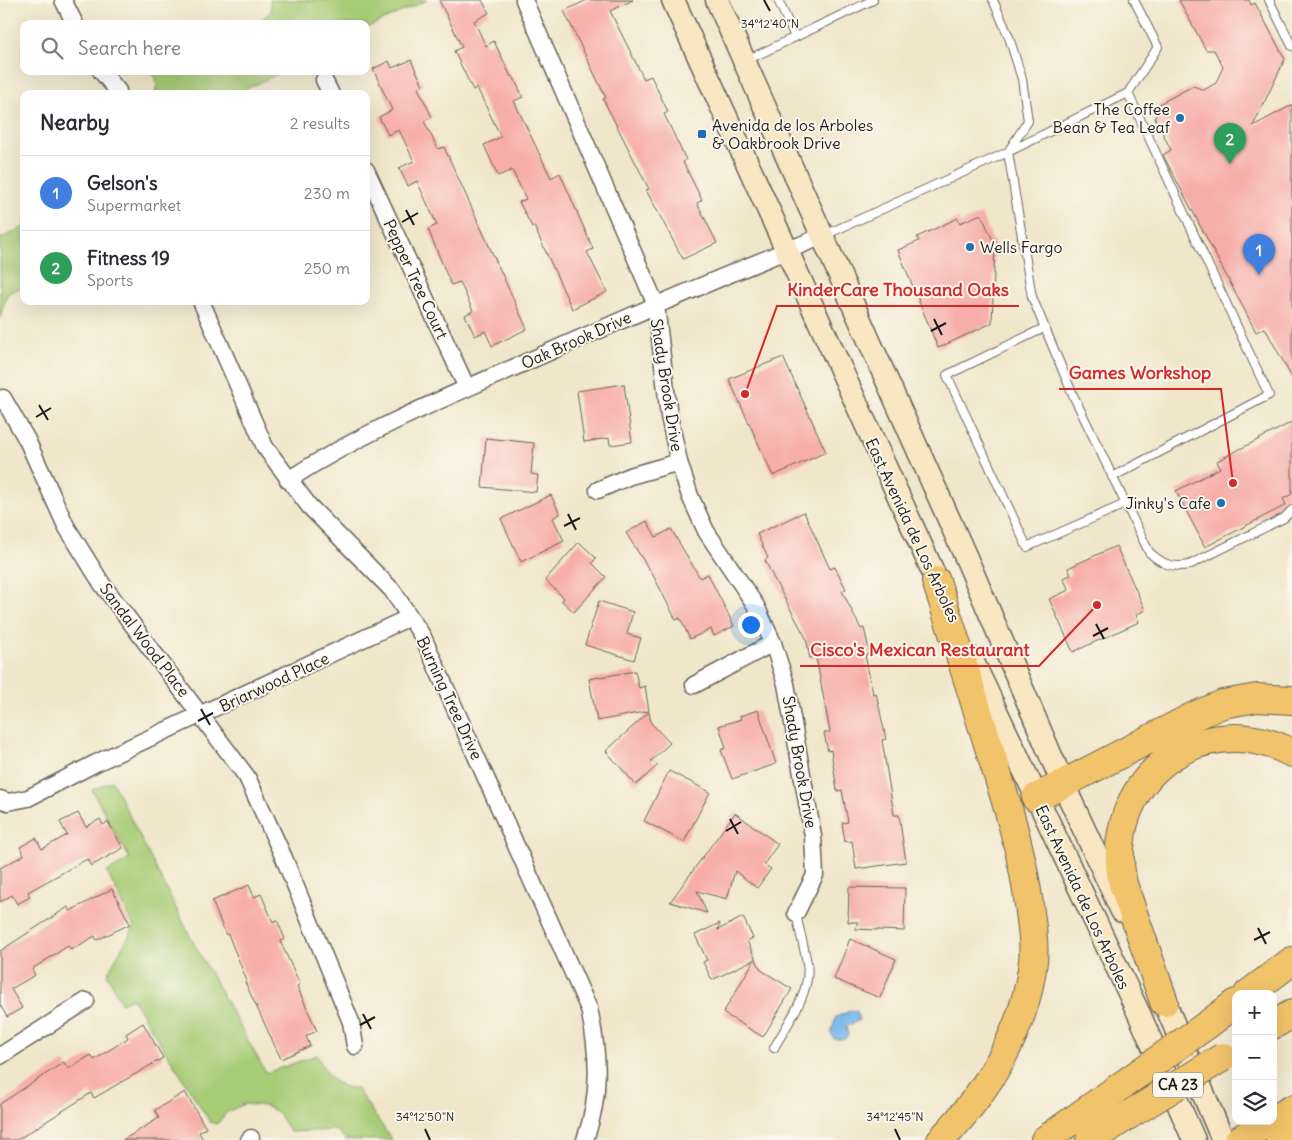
<!DOCTYPE html>
<html lang="en">
<head>
<meta charset="utf-8">
<style>
	body { margin:0; font-family:Delius,sans-serif; background:#f7f7f7; color:#2b2b33 }
	.controls { position:absolute; right:15px; bottom:15px; display:grid; overflow:hidden; border-radius:10px; box-shadow:0 5px 20px #0002 }
	.controls button { width:45px; height:45px; display:grid; place-items:center; padding:0; border:0; border-bottom:1px solid #e1e1e2; background:#fff; color:#2b2b33; font:25px sans-serif }
	.you { position:absolute; left:750px; top:624px; width:18px; height:18px; margin:-12px; border:4px solid #fff; border-radius:50%; background:#1a73e8; box-shadow:0 0 0 8px #1a73e833 }
	.badge { display:grid; place-items:center; width:32px; height:32px; border-radius:50%; background:#1a73e8; color:#fff; font-size:16px; font-weight:700 }
	.pin { position:absolute; translate:-50% -41px; filter:drop-shadow(0 1px 2px #0008) }
	.pin::after { content:''; position:absolute; top:26px; width:18px; height:15px; background:inherit; clip-path:polygon(0 0,100% 0,50% 100%) }
	.list { margin:0; padding:0; list-style:none }
	h2 { display:flex; justify-content:space-between; align-items:center; height:65px; margin:0; padding:0 20px; font-size:21px }
	h2 small { font-size:16px; font-weight:400; color:#7c7c81 }
	.list li { display:grid; grid-template-columns:32px 1fr auto; gap:15px; align-items:center; box-sizing:border-box; height:75px; padding:0 20px; border-top:1px solid #e1e1e2 }
	.list b { display:block; font-size:19px; white-space:nowrap }
	.list p { margin:0; font-size:16px; white-space:nowrap; color:#7c7c81 }
	.list em { font-size:16px; font-style:normal; color:#7c7c81 }
	.icon { flex:none; width:28px; height:28px; fill:none; stroke:currentColor; stroke-width:2; stroke-linecap:round; stroke-linejoin:round }
	.map { position:relative; flex:none; width:1292px; height:1140px; overflow:hidden }
	.search { position:absolute; background:#fff; box-shadow:0 5px 20px #0002; left:20px; top:20px; width:350px; height:55px; display:flex; align-items:center; gap:12px; box-sizing:border-box; padding:0 18px; border-radius:10px; color:#7c7c81; font-size:19px }
	.panel { position:absolute; background:#fff; box-shadow:0 5px 20px #0002; left:20px; top:90px; width:350px; height:215px; border-radius:10px }
	.map>svg:first-child { display:block }
	.green { fill:#a7cc76; stroke:#627449 }
	.water { fill:#7ab7ed; stroke:#4b6a84 }
	.building { fill:#f7aeaa }
	.lines { fill:none; stroke-linecap:round; stroke-linejoin:round }
	.service-casing { stroke:#666359; stroke-width:10 }
	.minor-casing { stroke:#666359; stroke-width:19 }
	.secondary-casing { stroke:#666359; stroke-width:25 }
	.motorway-casing { stroke:#666359; stroke-width:30 }
	.service { stroke:#fff; stroke-width:8 }
	.minor { stroke:#fff; stroke-width:16 }
	.secondary { stroke:#f9e7c3; stroke-width:22 }
	.motorway { stroke:#f1c36a; stroke-width:28 }
	.motorway-bridge-casing { stroke:#666359; stroke-width:30; stroke-linecap:butt }
	.motorway-bridge { stroke:#f1c36a; stroke-width:28 }
	.ticks { fill:none; stroke:#1c1c1c; stroke-width:2 }
	.poi-dot { fill:#1f6fb2; stroke:#fbf7ec; stroke-width:2 }
	.labels { text-anchor:middle; stroke-width:4; stroke-linejoin:round; paint-order:stroke }
	.shield { fill:#fbf7ec; stroke:#5f5e5a; stroke-width:1 }
	.shield-label { font-size:15px; font-weight:bold; fill:#1c1c1c }
	.poi-label { font-size:16px; fill:#1c1c1c; stroke:#fbf7ec; text-anchor:end }
	.street-label { font-size:16px; fill:#1c1c1c; stroke:#fbf7ec }
	.ticks-label { font-size:12px; text-anchor:middle; fill:#1c1c1c; stroke:#fbf7ec; stroke-width:4; stroke-linejoin:round; paint-order:stroke }
	.leader { fill:none; stroke:#d62828; stroke-width:2 }
	.callout-dot { fill:#d62828; stroke:#fbf7ec; stroke-width:2 }
	.callout-label { font-size:18px; text-anchor:middle; font-weight:bold; fill:#d62828; stroke:#fbf7ec; stroke-width:4; stroke-linejoin:round; paint-order:stroke }
</style>
</head>
<body>
<div class="map">
<svg width="1292" height="1140" viewBox="0 0 1292 1140">
	<rect width="100%" height="100%" fill="#fbf7ec"/>
	<filter id="ink" filterUnits="userSpaceOnUse"><feTurbulence type="fractalNoise" baseFrequency=".02" numOctaves="2"/><feDisplacementMap in="SourceGraphic" scale="10" xChannelSelector="R" yChannelSelector="G"/><feConvolveMatrix kernelMatrix="1 2 1 2 8 2 1 2 1" color-interpolation-filters="sRGB"/></filter>
	<filter id="wash" filterUnits="userSpaceOnUse"><feTurbulence type="fractalNoise" baseFrequency=".0096" numOctaves="4" result="noise"/><feDisplacementMap in="SourceGraphic" scale="20" xChannelSelector="R" yChannelSelector="G"/><feGaussianBlur stdDeviation="1.12" result="paint"/><feColorMatrix in="noise" values="0 0 0 0 0 0 0 0 0 0 0 0 0 0 0 0 0 1.4 0 .05"/><feComposite in="paint" operator="in"/></filter>
	<g filter="url(#wash)">
		<rect width="100%" height="100%" fill="#f0e6ca"/>
		<!-- green -->
		<path class="green" d="M 270,0 L 427,0 L 366,28 L 366,24 L 257,24 L 271,11 Z
			M 152,71 L 284,71 L 236,94 L 155,94 L 157,83 Z
			M 24,227 L 24,286 L 7,294 L 0,318 L 0,239 Z
			M 112,781 L 192,940 L 266,1073 L 317,1055 C 325,1072 335,1089 356,1088 L 392,1140 L 346,1140 L 336,1130 L 290,1132 L 277,1112 L 265,1106 L 244,1104 L 227,1112 L 217,1124 L 210,1122 L 132,998 L 121,1003 L 107,974 L 134,927 L 107,872 L 130,859 L 92,790 Z"/>
		<!-- water -->
		<path class="water" d="M 852,1010 L 857,1011 L 859,1020 L 846,1027 L 848,1035 L 845,1039 L 834,1039 L 831,1033 L 836,1017 Z"/>
		<g id="blocks">
			<!-- building -->
			<path class="building" d="M 439,0 L 482,0 L 489,13 L 474,21 L 486,46 L 494,41 L 511,77 L 513,76 L 523,97 L 514,101 L 551,178 L 560,173 L 593,249 L 587,252 L 607,292 L 572,309 L 534,226 L 532,227 L 519,202 L 526,199 L 512,170 L 498,176 L 484,145 L 501,137 L 477,88 L 473,90 L 454,51 L 462,47 Z
				M 587,0 L 633,0 L 610,11 L 644,79 L 651,76 L 668,112 L 664,114 L 686,160 L 683,162 L 702,200 L 697,203 L 717,243 L 683,259 L 646,190 L 649,189 L 603,99 L 606,98 L 564,11 Z
				M 1179,0 L 1249,0 L 1251,5 L 1255,3 L 1285,59 L 1253,126 L 1292,105 L 1292,378 L 1265,328 L 1256,332 L 1163,155 L 1171,150 L 1155,118 L 1159,104 L 1193,86 L 1204,90 L 1216,83 L 1223,67 L 1214,50 L 1206,50 Z
				M 411,60 L 423,85 L 418,88 L 432,117 L 424,121 L 438,149 L 444,147 L 527,329 L 492,346 L 485,331 L 475,336 L 465,315 L 473,311 L 460,282 L 451,285 L 428,229 L 437,225 L 417,181 L 408,186 L 399,168 L 414,161 L 399,130 L 388,135 L 379,117 L 392,110 L 373,69 L 389,61 L 392,68 Z
				M 981,214 L 995,245 L 992,323 L 938,348 L 898,250 L 919,241 L 917,237 L 958,218 L 960,223 Z
				M 783,357 L 826,452 L 773,476 L 729,379 Z
				M 624,384 L 632,442 L 610,445 L 609,438 L 584,442 L 577,391 Z
				M 1292,422 L 1292,494 L 1283,499 L 1286,505 L 1205,547 L 1176,491 L 1220,468 L 1217,461 Z
				M 486,438 L 534,443 L 531,474 L 538,475 L 536,492 L 482,487 Z
				M 551,495 L 560,514 L 553,518 L 564,541 L 521,562 L 501,519 Z
				M 804,512 L 830,569 L 835,567 L 846,589 L 842,591 L 861,629 L 864,628 L 870,654 L 865,655 L 873,694 L 876,693 L 886,739 L 882,740 L 894,815 L 899,815 L 906,862 L 856,869 L 852,841 L 845,842 L 842,823 L 848,822 L 842,790 L 837,791 L 831,750 L 828,751 L 824,733 L 830,732 L 816,657 L 810,658 L 806,638 L 773,577 L 765,560 L 768,558 L 757,534 Z
				M 647,521 L 656,537 L 671,529 L 700,578 L 708,574 L 734,626 L 714,636 L 711,629 L 690,639 L 680,618 L 676,620 L 654,577 L 626,533 Z
				M 579,542 L 596,558 L 592,563 L 606,577 L 574,612 L 562,601 L 564,598 L 545,580 Z
				M 1116,546 L 1145,610 L 1136,615 L 1139,622 L 1073,652 L 1049,599 L 1069,590 L 1063,578 L 1071,575 L 1068,568 Z
				M 599,601 L 633,612 L 627,634 L 641,638 L 634,660 L 585,645 Z
				M 635,671 L 639,688 L 645,686 L 649,711 L 597,721 L 589,679 Z
				M 758,710 L 776,764 L 732,779 L 721,750 L 726,748 L 719,726 L 741,719 L 740,716 Z
				M 649,712 L 651,723 L 670,743 L 651,761 L 658,765 L 636,785 L 606,751 Z
				M 669,771 L 710,792 L 684,842 L 644,821 Z
				M 78,813 L 86,827 L 100,819 L 103,825 L 108,822 L 123,848 L 91,866 L 87,859 L 28,892 L 30,897 L 17,904 L 12,895 L 0,902 L 0,868 L 24,855 L 20,847 L 36,838 L 42,849 L 67,835 L 60,822 Z
				M 735,813 L 778,844 L 764,864 L 771,869 L 757,888 L 735,871 L 727,899 L 697,891 L 707,913 L 670,902 Z
				M 249,885 L 254,897 L 261,894 L 273,922 L 277,920 L 285,939 L 280,941 L 300,984 L 297,986 L 317,1031 L 306,1036 L 310,1046 L 281,1059 L 245,982 L 247,981 L 228,934 L 226,935 L 212,901 Z
				M 849,887 L 905,888 L 904,931 L 855,929 L 858,922 L 848,922 Z
				M 112,889 L 130,924 L 97,940 L 95,936 L 71,950 L 68,946 L 32,969 L 35,975 L 11,989 L 22,1008 L 7,1017 L 0,1005 L 0,951 L 68,907 L 70,911 Z
				M 743,917 L 753,938 L 747,941 L 761,970 L 792,989 L 763,1037 L 723,1013 L 755,959 L 712,980 L 703,962 L 707,960 L 695,935 L 720,923 L 718,930 Z
				M 850,939 L 896,959 L 880,998 L 834,979 Z
				M 143,1023 L 163,1058 L 94,1098 L 91,1093 L 17,1140 L 0,1140 L 0,1104 L 64,1062 L 68,1069 L 91,1055 L 94,1060 L 128,1038 L 126,1034 Z
				M 185,1092 L 206,1128 L 199,1132 L 203,1140 L 123,1140 L 159,1118 L 155,1110 Z"/>
		</g>
	</g>
	<g filter="url(#ink)">
		<use href="#blocks" fill-opacity="0" stroke="#666359" stroke-width="1"/>
		<g class="lines">
			<defs>
				<path id="service" d="M 778,0 L 795,37
					M 993,0 L 1009,37 L 1022,79 L 1028,121 L 1008,152 L 1032,297 L 1073,395 L 1149,552 C 1162,564 1171,568 1189,565 L 1284,518 L 1292,510
					M 1269,0 L 1292,46
					M 747,60 L 873,0
					M 825,235 L 1008,152 L 1128,93 L 1158,47 L 1134,0
					M 1044,328 L 947,375 L 1027,547 L 1125,504
					M 1112,477 L 1269,395 L 1128,93
					M 774,1048 C 787,1024 812,992 807,963 C 804,946 799,930 796,913"/>
				<path id="minor" d="M 63,0 L 75,24
					M 524,0 L 656,305 L 669,416 L 679,462 L 690,496 L 706,531 L 756,606 L 773,643 L 786,684 L 813,836 L 815,875 L 796,913
					M 101,71 L 118,91
					M 324,80 L 331,94
					M 366,170 L 467,388
					M 201,301 L 265,447 L 309,506 L 392,590 L 423,637 L 589,1009 C 599,1054 601,1095 585,1140
					M 3,398 L 27,440 L 66,526 L 102,584 L 247,777 L 284,858 L 351,1022 L 355,1046
					M 288,480 C 364,431 449,396 531,360 C 628,317 725,275 823,236
					M 598,490 L 630,476 L 679,462
					M 694,685 L 773,643
					M 0,799 L 8,802 L 28,798 L 96,763 L 410,617
					M 0,1056 L 86,1001
					M 249,1140 L 251,1138"/>
				<path id="secondary" d="M 673,0 L 944,596
					M 717,0 L 968,562 L 1063,784 L 1122,911
					M 971,658 L 1140,1016 L 1194,1140
					M 1158,987 L 1223,1140"/>
				<path id="motorway" d="M 936,581 C 955,638 973,696 991,754 C 1009,809 1023,855 1030,912 C 1032,928 1035,946 1033,961 C 1026,1029 987,1092 941,1140
					M 1036,798 L 1194,716 L 1223,704 L 1257,698 L 1292,700
					M 1248,994 L 1292,961
					M 1164,1002 L 1123,884 C 1101,783 1198,704 1292,753
					M 1207,1025 L 1236,1003
					M 1273,1025 L 1292,1014
					M 1273,1120 L 1292,1109
					M 1045,1140 L 1121,1086
					M 1090,1140 L 1132,1113
					M 1239,1140 L 1270,1121
					M 1280,1140 L 1292,1126"/>
			</defs>
			<!-- service casing -->
			<use href="#service" class="service-casing"/>
			<!-- minor casing -->
			<use href="#minor" class="minor-casing"/>
			<!-- secondary casing -->
			<use href="#secondary" class="secondary-casing"/>
			<!-- motorway casing -->
			<use href="#motorway" class="motorway-casing"/>
			<!-- service -->
			<use href="#service" class="service"/>
			<!-- minor -->
			<use href="#minor" class="minor"/>
			<!-- secondary -->
			<use href="#secondary" class="secondary"/>
			<!-- motorway -->
			<use href="#motorway" class="motorway"/>
			<defs>
				<path id="motorway-bridge" d="M 1121,1086 L 1207,1025
					M 1132,1113 L 1223,1057"/>
			</defs>
			<!-- motorway-bridge casing -->
			<use href="#motorway-bridge" class="motorway-bridge-casing"/>
			<!-- motorway-bridge -->
			<use href="#motorway-bridge" class="motorway-bridge"/>
		</g>
	</g>
	<!-- ticks -->
	<path class="ticks" d="M 764,0 L 770,11M 406,210 L 414,225M 402,222 L 418,213M 934,319 L 942,335M 931,331 L 946,323M 39,405 L 48,420M 36,417 L 51,408M 568,514 L 576,530M 564,526 L 580,518M 1096,624 L 1104,639M 1093,636 L 1108,628M 201,709 L 210,725M 198,721 L 213,713M 730,819 L 738,834M 726,831 L 741,822M 1258,928 L 1266,944M 1254,940 L 1270,932M 363,1014 L 371,1029M 360,1025 L 375,1017M 425,1129 L 430,1140M 895,1129 L 900,1140"/>
	<!-- markers -->
	<g class="poi-dot">
		<circle cx="1180" cy="118" r="5"/>
		<rect x="697" y="129" width="10" height="10" rx="2.5"/>
		<circle cx="970" cy="247" r="5"/>
		<circle cx="1221" cy="503" r="5"/>
	</g>
	<g class="labels">
		<!-- shield labels -->
		<rect class="shield" x="1153" y="1072.5" width="50" height="25" rx="4"/>
		<g class="shield-label">
			<text x="1178" y="1090">CA 23</text>
		</g>
		<!-- poi labels -->
		<g class="poi-label">
			<text x="1170" y="115">The Coffee<tspan x="1170" dy="18">Bean &amp; Tea Leaf</tspan></text>
			<text x="712" y="131" text-anchor="start">Avenida de los Arboles<tspan x="712" dy="18">&amp; Oakbrook Drive</tspan></text>
			<text x="980" y="253" text-anchor="start">Wells Fargo</text>
			<text x="1211" y="509">Jinky's Cafe</text>
		</g>
		<!-- street labels -->
		<g class="street-label">
			<text transform="translate(416 279) rotate(65)" y="6">Pepper Tree Court</text>
			<text transform="translate(576 340) rotate(-24)" y="6">Oak Brook Drive</text>
			<text transform="translate(667 385) rotate(81)" y="6">Shady Brook Drive</text>
			<text transform="translate(913 530) rotate(65)" y="6">East Avenida de Los Arboles</text>
			<text transform="translate(145 640) rotate(53)" y="6">Sandal Wood Place</text>
			<text transform="translate(274 682) rotate(-25)" y="6">Briarwood Place</text>
			<text transform="translate(450 698) rotate(65)" y="6">Burning Tree Drive</text>
			<text transform="translate(800 762) rotate(80)" y="6">Shady Brook Drive</text>
			<text transform="translate(1083 897) rotate(65)" y="6">East Avenida de Los Arboles</text>
		</g>
	</g>
	<g class="ticks-label">
		<text x="770" y="28">34°12'40"N</text>
		<text x="425" y="1121">34°12'50"N</text>
		<text x="895" y="1121">34°12'45"N</text>
	</g>
	<!-- callouts -->
	<path class="leader" d="M745 394L777 306H1019M1233 483L1221 389H1059M1097 605L1039 666H800"/>
	<g class="callout-dot">
		<circle cx="745" cy="394" r="5"/>
		<circle cx="1233" cy="483" r="5"/>
		<circle cx="1097" cy="605" r="5"/>
	</g>
	<g class="callout-label">
		<text x="898" y="296">KinderCare Thousand Oaks</text>
		<text x="1140" y="379">Games Workshop</text>
		<text x="920" y="656">Cisco's Mexican Restaurant</text>
	</g>
</svg>
<div class="controls">
<button>+</button>
<button>−</button>
<button><svg class="icon" aria-label="layers" viewBox="0 0 24 24"><path d="M12 4l9 5-9 5-9-5zM3 14l9 5 9-5"/></svg></button>
</div>
<div class="you"></div>
<div class="pin badge" style="left:1259px;top:275px;background:#3f7fe0">1</div>
<div class="pin badge" style="left:1230px;top:164px;background:#2e9e5b">2</div>
<div class="search"><svg class="icon" aria-label="search" viewBox="0 0 24 24"><circle cx="10" cy="10" r="6"/><path d="M15 15l6 6"/></svg>Search here</div>
<section class="panel">
<h2>Nearby<small>2 results</small></h2>
<ul class="list">
<li><span class="badge" style="background:#3f7fe0">1</span><div><b>Gelson's</b><p>Supermarket</p></div><em>230 m</em></li>
<li><span class="badge" style="background:#2e9e5b">2</span><div><b>Fitness 19</b><p>Sports</p></div><em>250 m</em></li>
</ul>
</section>
</div>
</body>
</html>
